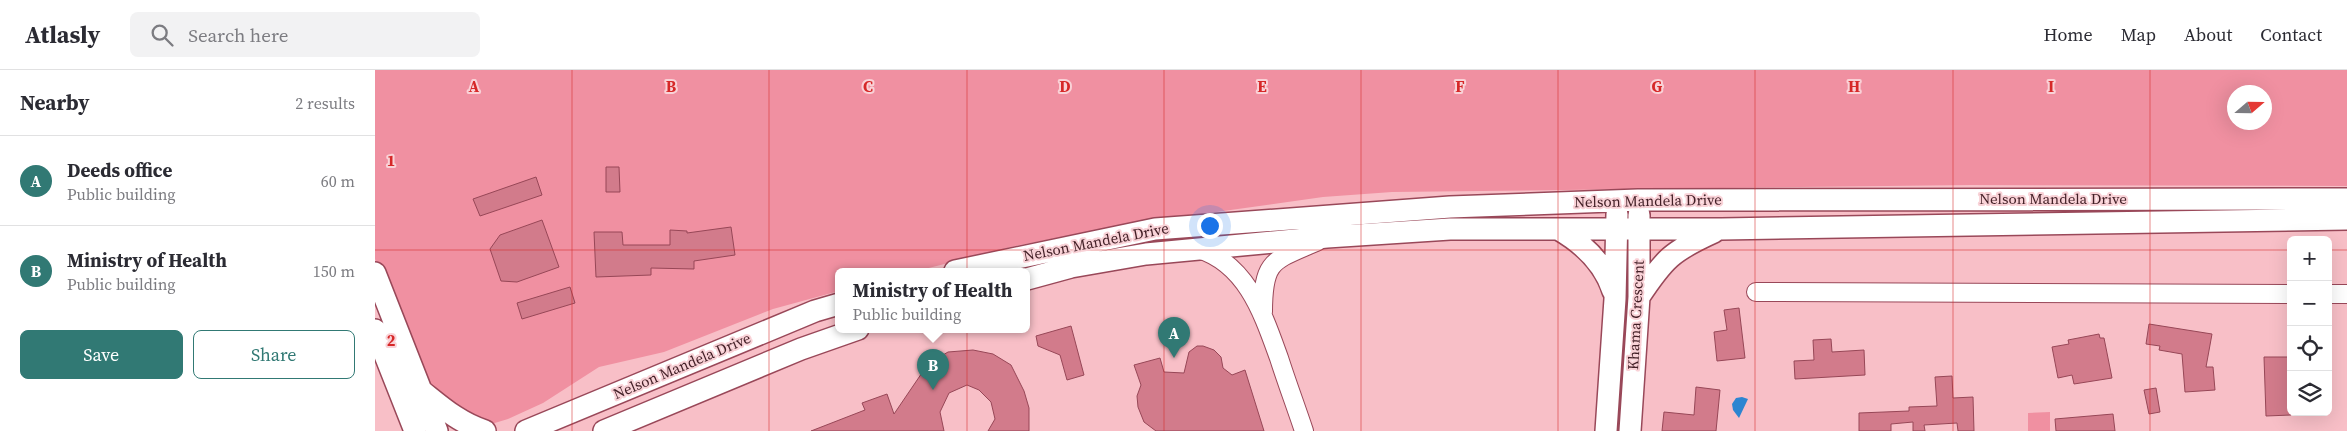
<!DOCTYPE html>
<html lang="en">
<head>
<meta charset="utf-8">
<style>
	body { margin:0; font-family:"Source Serif 4",serif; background:#f2f2f3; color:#2b2b33 }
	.controls { position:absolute; right:15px; bottom:15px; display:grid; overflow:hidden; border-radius:8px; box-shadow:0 5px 20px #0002 }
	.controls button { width:45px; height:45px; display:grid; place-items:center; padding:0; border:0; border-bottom:1px solid #e1e1e2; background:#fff; color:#2b2b33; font:25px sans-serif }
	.compass { position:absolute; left:1852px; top:15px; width:45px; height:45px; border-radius:50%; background:#fff; box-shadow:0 5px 20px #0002; rotate:70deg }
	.you { position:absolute; left:834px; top:155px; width:18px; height:18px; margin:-12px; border:4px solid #fff; border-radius:50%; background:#1a73e8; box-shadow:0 0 0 8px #1a73e833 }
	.badge { display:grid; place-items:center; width:32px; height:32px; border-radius:50%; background:#317974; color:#fff; font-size:16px; font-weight:700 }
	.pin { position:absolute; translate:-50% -41px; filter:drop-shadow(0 1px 2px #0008) }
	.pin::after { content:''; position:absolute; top:26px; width:18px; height:15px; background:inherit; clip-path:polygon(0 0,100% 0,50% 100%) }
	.popup { position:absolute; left:460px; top:198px; width:195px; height:65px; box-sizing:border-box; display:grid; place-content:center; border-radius:8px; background:#fff; filter:drop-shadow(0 1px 4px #0005); font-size:16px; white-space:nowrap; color:#7c7c81 }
	.popup b { font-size:19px; color:#2b2b33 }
	.popup::after { content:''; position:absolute; left:50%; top:100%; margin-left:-10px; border:10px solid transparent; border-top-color:#fff }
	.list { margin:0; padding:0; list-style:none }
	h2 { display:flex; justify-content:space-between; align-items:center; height:65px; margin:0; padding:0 20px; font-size:21px }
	h2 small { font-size:16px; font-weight:400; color:#7c7c81 }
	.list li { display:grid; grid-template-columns:32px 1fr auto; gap:15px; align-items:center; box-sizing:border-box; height:90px; padding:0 20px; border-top:1px solid #e1e1e2 }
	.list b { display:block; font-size:19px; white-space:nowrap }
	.list p { margin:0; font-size:16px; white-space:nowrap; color:#7c7c81 }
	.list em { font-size:16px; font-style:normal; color:#7c7c81 }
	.actions { display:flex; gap:10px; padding:15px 20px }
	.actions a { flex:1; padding:11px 0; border:1px solid #317974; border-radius:8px; text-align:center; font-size:18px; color:#317974 }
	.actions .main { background:#317974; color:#fff }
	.icon { flex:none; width:28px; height:28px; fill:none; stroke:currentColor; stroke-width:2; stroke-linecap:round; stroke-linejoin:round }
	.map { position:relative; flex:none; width:1972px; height:361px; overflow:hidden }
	header { display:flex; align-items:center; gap:30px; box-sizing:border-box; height:70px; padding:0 25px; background:#fff; border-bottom:1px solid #e1e1e2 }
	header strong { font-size:24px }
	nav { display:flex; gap:28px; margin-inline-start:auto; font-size:18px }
	.search { width:350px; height:45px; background:#f2f2f3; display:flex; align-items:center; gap:12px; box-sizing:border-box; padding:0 18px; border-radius:8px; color:#7c7c81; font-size:19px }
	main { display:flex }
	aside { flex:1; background:#fff }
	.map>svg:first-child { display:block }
	.green { fill:#f090a1; fill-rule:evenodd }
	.water { fill:#2d85d1 }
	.building { fill:#d27b8b; stroke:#974757 }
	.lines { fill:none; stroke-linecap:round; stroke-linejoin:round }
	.minor-casing { stroke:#994859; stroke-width:20 }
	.major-casing { stroke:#994859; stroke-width:24 }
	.minor { stroke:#fff; stroke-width:18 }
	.major { stroke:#fff; stroke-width:21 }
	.grid { fill:none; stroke:#d62828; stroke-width:1; stroke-opacity:0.55 }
	.labels { text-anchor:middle; stroke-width:4; stroke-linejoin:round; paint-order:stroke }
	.street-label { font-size:15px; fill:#421f26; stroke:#f9d2d7 }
	.grid-label { font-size:16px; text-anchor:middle; font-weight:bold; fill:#d62828; stroke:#f9d2d7; stroke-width:4; stroke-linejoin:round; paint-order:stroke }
</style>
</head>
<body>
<header>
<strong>Atlasly</strong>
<div class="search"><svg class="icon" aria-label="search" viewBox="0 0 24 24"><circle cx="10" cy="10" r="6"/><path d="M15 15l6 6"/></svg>Search here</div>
<nav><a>Home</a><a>Map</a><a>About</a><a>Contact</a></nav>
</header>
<main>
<aside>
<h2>Nearby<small>2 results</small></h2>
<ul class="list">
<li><span class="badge">A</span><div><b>Deeds office</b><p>Public building</p></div><em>60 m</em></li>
<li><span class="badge">B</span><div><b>Ministry of Health</b><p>Public building</p></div><em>150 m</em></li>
</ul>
<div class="actions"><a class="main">Save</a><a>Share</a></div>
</aside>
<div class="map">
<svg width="1972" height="361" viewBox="0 0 1972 361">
	<rect width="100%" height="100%" fill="#f8bfc7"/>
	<!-- green -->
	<path class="green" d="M 0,0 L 1972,0 L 1972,116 L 1596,115 L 1017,122 L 948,127 L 755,154 L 640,176 L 542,201 L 464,201 L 464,221 L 398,239 L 289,282 L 224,297 L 168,333 L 133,349 L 113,355 L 59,324 L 11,221 L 0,189 ZM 1860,22 L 1890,22 L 1890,52 L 1860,52 Z
		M 1675,342 L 1675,361 L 1653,361 L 1653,343 Z"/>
	<!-- water -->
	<path class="water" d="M 1367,327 L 1373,329 L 1364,348 L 1358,340 L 1357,334 L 1361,328 Z"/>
	<!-- building -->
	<path class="building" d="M 231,97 L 244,97 L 245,122 L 231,122 Z
		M 161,107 L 167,125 L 105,146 L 98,129 Z
		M 167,150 L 184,197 L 142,212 L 126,211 L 115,179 L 125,165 Z
		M 356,157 L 360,185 L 319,191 L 319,199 L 276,198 L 276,205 L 221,207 L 219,162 L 247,162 L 248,175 L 295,175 L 295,160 L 312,161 L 312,163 Z
		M 195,217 L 200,233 L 147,249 L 142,233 Z
		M 1364,238 L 1370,288 L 1342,291 L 1339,262 L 1352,260 L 1349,240 Z
		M 1774,254 L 1837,264 L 1831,297 L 1838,297 L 1840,320 L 1810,322 L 1807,284 L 1784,280 L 1785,276 L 1771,274 Z
		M 696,256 L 709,305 L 692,310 L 685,285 L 663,276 L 661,266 Z
		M 1724,264 L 1725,268 L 1729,268 L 1737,308 L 1699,314 L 1697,305 L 1683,308 L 1677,277 L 1694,274 L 1693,270 Z
		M 1456,269 L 1457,282 L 1489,280 L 1490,305 L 1420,309 L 1419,291 L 1439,290 L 1438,270 Z
		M 822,276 L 828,276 L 839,280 L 846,287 L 848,298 L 857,305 L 870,300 L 889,361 L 781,361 L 769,352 L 763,337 L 762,326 L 766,315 L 759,295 L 785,288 L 789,302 L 809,303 L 814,282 Z
		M 598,280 L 618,284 L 636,295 L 649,321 L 654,338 L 654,361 L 613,361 L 620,349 L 616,332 L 604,320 L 592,315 L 574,323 L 565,342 L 569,361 L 436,361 L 490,340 L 487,333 L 512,324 L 519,344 L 553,294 L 573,282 Z
		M 1889,287 L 1916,287 L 1916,345 L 1891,346 Z
		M 1577,306 L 1578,328 L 1598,327 L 1599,361 L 1583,361 L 1582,353 L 1549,355 L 1550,361 L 1538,361 L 1538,352 L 1516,354 L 1516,361 L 1484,361 L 1484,343 L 1534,341 L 1534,337 L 1562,336 L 1560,307 Z
		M 1321,317 L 1345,320 L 1341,361 L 1287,361 L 1289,342 L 1319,345 Z
		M 1781,318 L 1785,342 L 1774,344 L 1769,320 Z
		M 1738,344 L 1740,361 L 1681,361 L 1680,349 Z"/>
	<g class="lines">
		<defs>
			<path id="minor" d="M 823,179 C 872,194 888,244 904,288 C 912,313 921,337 929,361
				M 1381,222 L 1916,224
				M 1953,224 L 1972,224
				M 888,242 C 888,189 898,191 943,171"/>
			<path id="major" d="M 1183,159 C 1209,174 1229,193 1238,221
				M 580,201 L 780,159 L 1075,137 L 1263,130 L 1972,129
				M 0,203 L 62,361
				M 652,209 L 696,197 L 771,184 L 952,167 L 1075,159 L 1346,159 L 1972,149
				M 1264,227 C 1289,189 1297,181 1339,162
				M 0,260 L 40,361
				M 48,322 C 68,338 85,353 110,361
				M 151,361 L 440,241 L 464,234
				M 229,361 L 426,279 L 483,259
				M 1231,361 L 1240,229 L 1242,144
				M 1255,361 L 1264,227 L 1264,145"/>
		</defs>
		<!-- minor casing -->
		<use href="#minor" class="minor-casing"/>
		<!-- major casing -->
		<use href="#major" class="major-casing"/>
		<!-- minor -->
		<use href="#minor" class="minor"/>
		<!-- major -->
		<use href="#major" class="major"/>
	</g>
	<!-- grid -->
	<path class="grid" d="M 197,0 L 197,361M 394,0 L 394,361M 592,0 L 592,361M 789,0 L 789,361M 986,0 L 986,361M 1183,0 L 1183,361M 1380,0 L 1380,361M 1578,0 L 1578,361M 1775,0 L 1775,361M 0,180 L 1916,180M 1953,180 L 1972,180"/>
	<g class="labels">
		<!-- street labels -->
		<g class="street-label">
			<text x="1678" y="134">Nelson Mandela Drive</text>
			<text transform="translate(1273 131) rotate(-1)" y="5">Nelson Mandela Drive</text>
			<text transform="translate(721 172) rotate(-11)" y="5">Nelson Mandela Drive</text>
			<text transform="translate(1261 245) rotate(-87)" y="5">Khama Crescent</text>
			<text transform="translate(307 296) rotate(-23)" y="5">Nelson Mandela Drive</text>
		</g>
	</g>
	<g class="grid-label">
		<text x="99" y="22">A</text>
		<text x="296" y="22">B</text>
		<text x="493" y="22">C</text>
		<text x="690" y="22">D</text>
		<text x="887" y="22">E</text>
		<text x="1085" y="22">F</text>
		<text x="1282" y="22">G</text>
		<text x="1479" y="22">H</text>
		<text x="1676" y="22">I</text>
		<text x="16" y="96">1</text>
		<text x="16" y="276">2</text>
	</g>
</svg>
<div class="controls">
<button>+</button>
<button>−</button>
<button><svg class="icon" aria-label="locate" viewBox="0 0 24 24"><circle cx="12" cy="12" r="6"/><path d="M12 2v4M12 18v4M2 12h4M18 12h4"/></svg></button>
<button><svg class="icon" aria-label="layers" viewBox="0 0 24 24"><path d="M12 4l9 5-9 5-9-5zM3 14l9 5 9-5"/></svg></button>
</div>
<svg class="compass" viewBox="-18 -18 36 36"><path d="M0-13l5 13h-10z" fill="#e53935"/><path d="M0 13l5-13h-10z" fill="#7c7c81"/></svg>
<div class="you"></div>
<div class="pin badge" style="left:799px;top:288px">A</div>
<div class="pin badge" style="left:558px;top:320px">B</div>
<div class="popup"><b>Ministry of Health</b>Public building</div>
</div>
</main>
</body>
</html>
